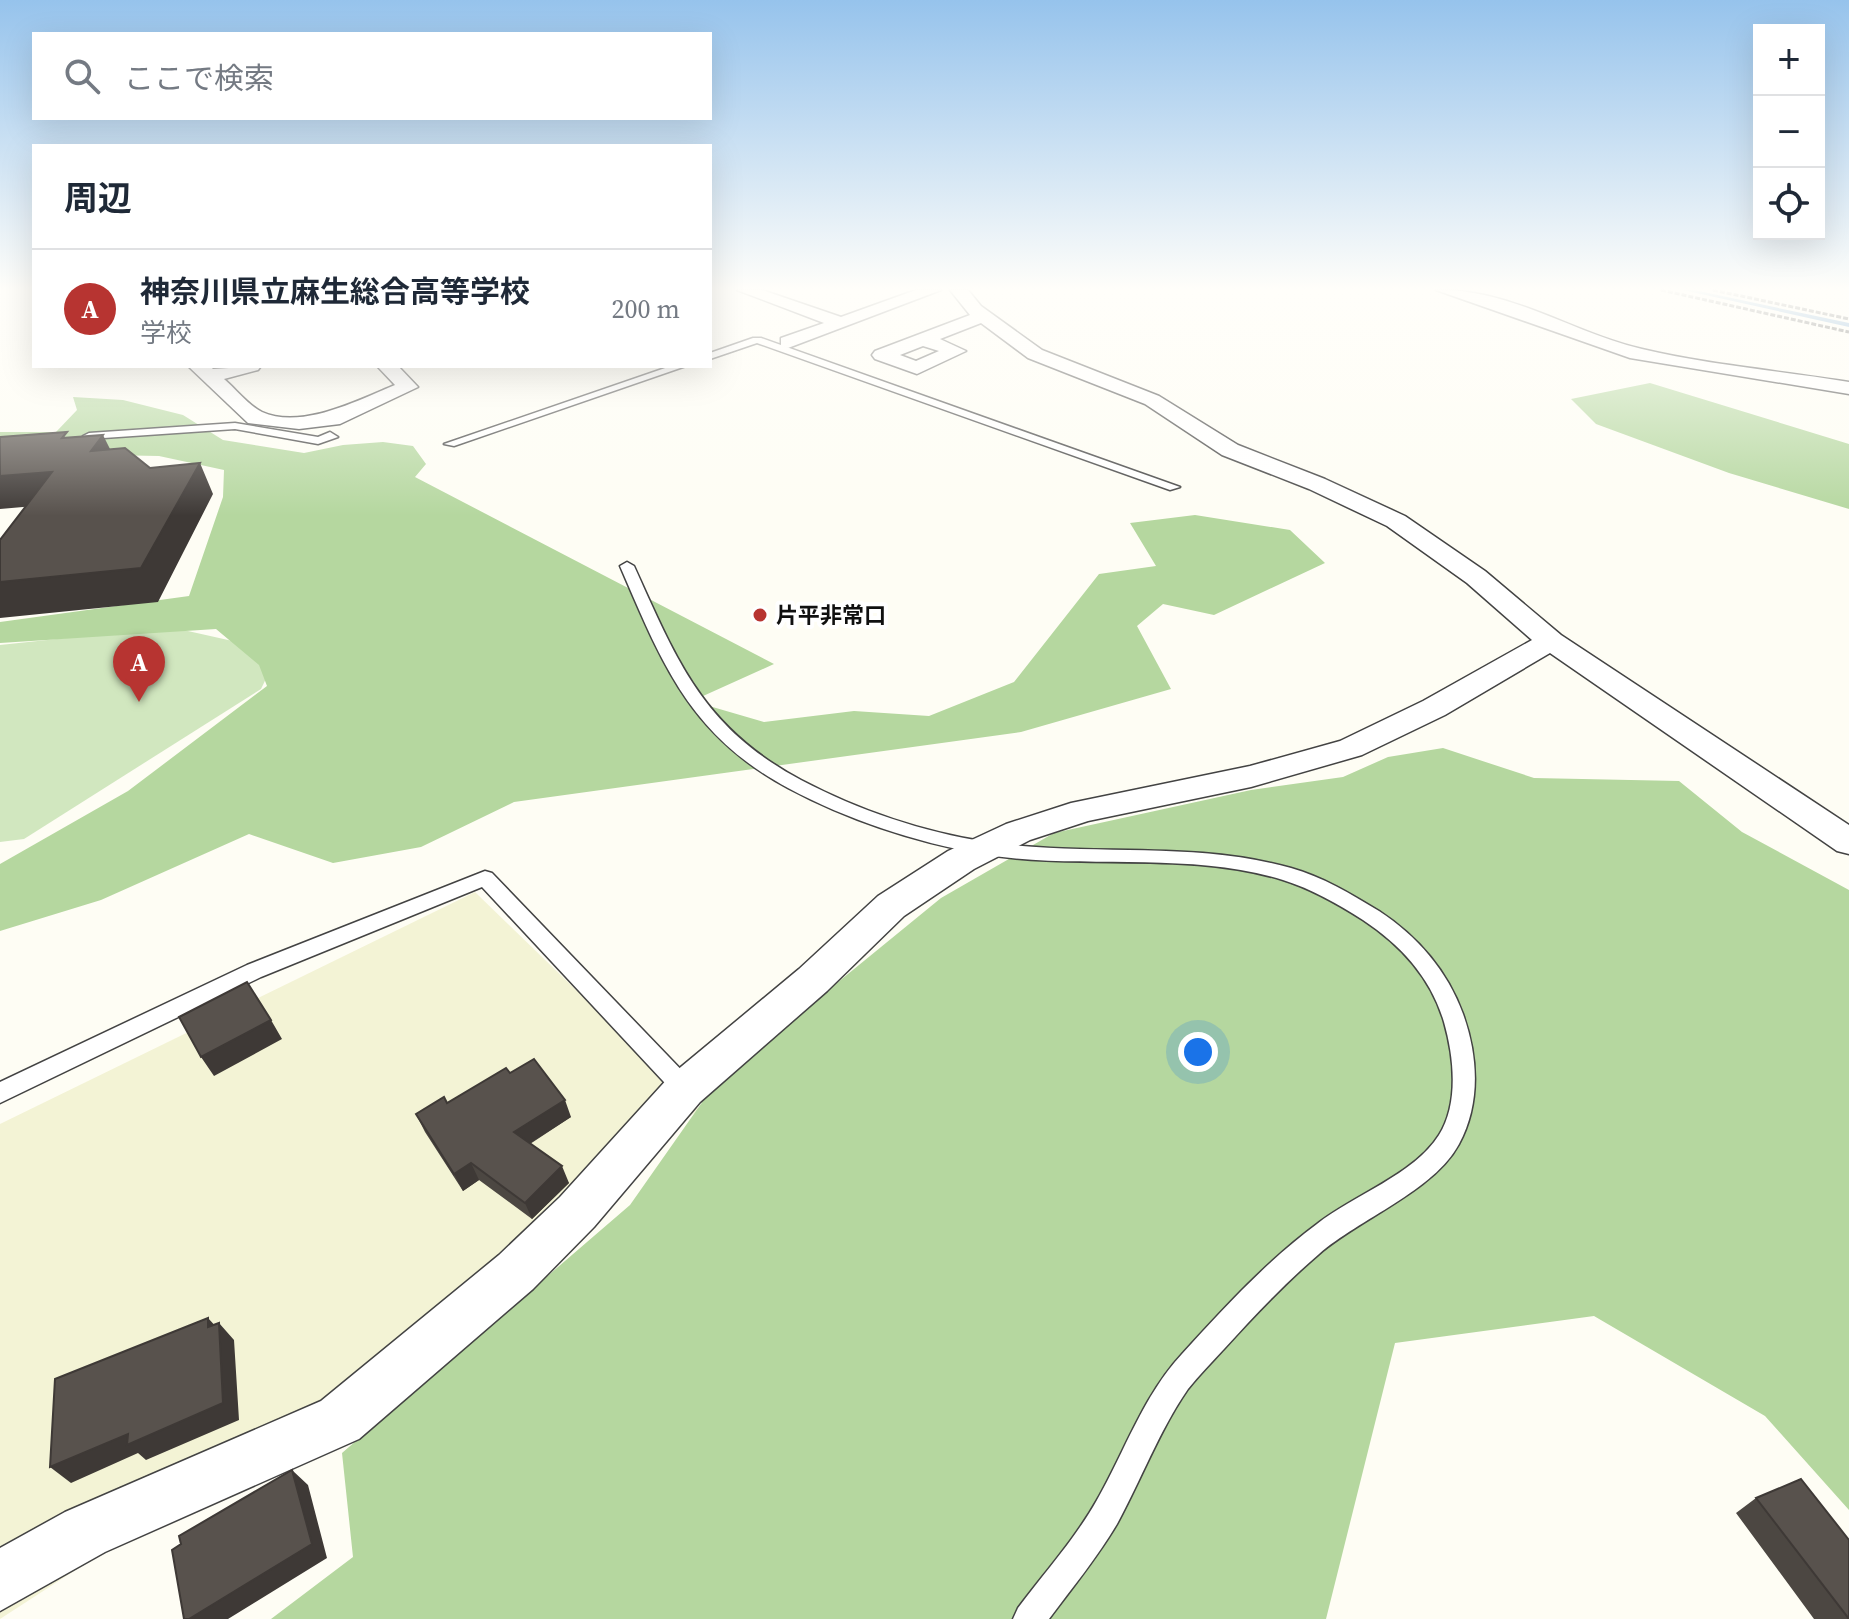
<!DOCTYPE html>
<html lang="ja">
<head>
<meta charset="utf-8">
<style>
	body { margin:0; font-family:"Source Serif 4","Noto Sans JP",serif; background:#f2f2f3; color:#1f2937 }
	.controls { position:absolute; right:24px; top:24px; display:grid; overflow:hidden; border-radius:0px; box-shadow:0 8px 32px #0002 }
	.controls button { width:72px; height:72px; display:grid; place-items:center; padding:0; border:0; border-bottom:2px solid #e0e1e3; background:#fff; color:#1f2937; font:40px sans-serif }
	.you { position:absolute; left:1198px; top:1052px; width:28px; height:28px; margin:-20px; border:6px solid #fff; border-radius:50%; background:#1a73e8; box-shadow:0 0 0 12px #1a73e833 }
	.badge { display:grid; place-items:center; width:52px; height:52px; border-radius:50%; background:#b73431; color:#fff; font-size:26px; font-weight:700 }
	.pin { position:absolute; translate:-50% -66px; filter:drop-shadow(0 2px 4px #0008) }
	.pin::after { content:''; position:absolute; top:42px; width:28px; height:24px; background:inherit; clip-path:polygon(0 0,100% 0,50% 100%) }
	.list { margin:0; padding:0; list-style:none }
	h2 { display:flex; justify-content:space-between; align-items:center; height:104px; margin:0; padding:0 32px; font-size:34px }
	h2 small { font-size:26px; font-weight:400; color:#747a83 }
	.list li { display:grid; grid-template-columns:52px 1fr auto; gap:24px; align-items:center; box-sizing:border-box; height:120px; padding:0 32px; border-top:2px solid #e0e1e3 }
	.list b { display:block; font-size:30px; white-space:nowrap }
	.list p { margin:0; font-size:26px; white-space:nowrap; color:#747a83 }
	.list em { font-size:26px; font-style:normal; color:#747a83 }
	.icon { flex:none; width:44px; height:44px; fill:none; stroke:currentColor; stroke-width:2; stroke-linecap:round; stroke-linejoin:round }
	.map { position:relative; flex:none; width:1849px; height:1619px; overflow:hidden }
	.search { position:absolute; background:#fff; box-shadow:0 8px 32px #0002; left:32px; top:32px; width:680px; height:88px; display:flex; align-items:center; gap:20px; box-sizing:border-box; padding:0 28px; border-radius:0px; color:#747a83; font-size:30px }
	.panel { position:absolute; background:#fff; box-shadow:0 8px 32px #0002; left:32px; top:144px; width:680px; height:224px; border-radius:0px }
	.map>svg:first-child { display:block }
	.farmland { fill:#f3f3d5 }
	.green { fill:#d1e7bf }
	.forest { fill:#b5d79f }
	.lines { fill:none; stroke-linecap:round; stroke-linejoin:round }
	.stream { fill:#488ac4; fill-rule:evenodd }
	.lane-casing { stroke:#434343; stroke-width:3 }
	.street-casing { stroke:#434343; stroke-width:3 }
	.path { stroke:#323232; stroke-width:3; stroke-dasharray:5 2; stroke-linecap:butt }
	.lane { fill:#fff; fill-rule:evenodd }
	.street { fill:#fff; fill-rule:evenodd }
	.wall { fill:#4c4742 }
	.shaded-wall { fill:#3e3936 }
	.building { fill:#58524d; stroke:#3e3936; stroke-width:2 }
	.poi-dot { fill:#b73431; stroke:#fff; stroke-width:3 }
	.labels { text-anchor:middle; stroke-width:8; stroke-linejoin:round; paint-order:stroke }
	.poi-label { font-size:22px; font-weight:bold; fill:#101010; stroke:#fff; text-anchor:start }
</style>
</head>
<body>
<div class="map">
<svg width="1849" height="1619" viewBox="0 0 1849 1619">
	<rect width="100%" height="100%" fill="#fefdf4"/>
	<!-- farmland -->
	<path class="farmland" d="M 475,892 L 699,1109 L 389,1367 L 0,1619 L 0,1124 Z"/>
	<!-- green -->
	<path class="green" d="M 170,627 L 259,647 L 274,662 L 261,689 L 24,839 L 0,842 L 0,645 Z"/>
	<!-- forest -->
	<path class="forest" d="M 1650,383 L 1849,444 L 1849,509 L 1729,473 L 1596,424 L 1571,399 Z
		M 73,397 L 123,400 L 183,415 L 223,440 L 304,453 L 343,445 L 383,442 L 413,446 L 426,464 L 415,477 L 774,664 L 692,701 L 764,722 L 854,711 L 929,716 L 1014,682 L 1099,574 L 1156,566 L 1130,523 L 1195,515 L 1290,530 L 1325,563 L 1214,615 L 1163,604 L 1137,626 L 1171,689 L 1021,732 L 514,802 L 421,847 L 333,863 L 249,834 L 101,900 L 0,931 L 0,864 L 128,791 L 267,686 L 259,665 L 216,629 L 0,643 L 0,622 L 189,596 L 223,497 L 224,470 L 159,456 L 0,453 L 0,432 L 56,432 L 77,410 Z
		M 1443,748 L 1534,778 L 1679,781 L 1742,832 L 1849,890 L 1849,1510 L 1765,1416 L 1594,1316 L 1395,1343 L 1326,1619 L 271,1619 L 353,1557 L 342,1453 L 630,1205 L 717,1081 L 941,898 L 1054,833 L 1251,790 L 1343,777 L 1388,757 Z"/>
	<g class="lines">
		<!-- stream -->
		<path class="stream" d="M 1683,290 L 1694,290 L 1849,323 L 1849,327 Z"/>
		<defs>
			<path id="lane" d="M 753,338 L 761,338 L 1180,487 L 1170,490 L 757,343 L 710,359 L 710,353 Z
				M 671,366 L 686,366 L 454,446 L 444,444 Z
				M 235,423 L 318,437 L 330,432 L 338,437 L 318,444 L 235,429 L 89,439 L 83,436 L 89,433 Z
				M 627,562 L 634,566 C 677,661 703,728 801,780 C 858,810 923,832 987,842 C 1088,857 1192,840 1291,868 C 1323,877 1351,894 1379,911 C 1417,936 1447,970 1463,1014 C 1478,1056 1481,1103 1459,1144 C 1434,1191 1359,1219 1319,1254 C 1285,1283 1254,1316 1224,1349 C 1212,1362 1199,1375 1188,1389 C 1159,1431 1141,1480 1117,1524 C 1097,1558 1072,1588 1049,1619 L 1013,1619 L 1018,1608 C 1045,1572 1075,1539 1097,1500 C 1125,1451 1143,1396 1182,1354 C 1224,1308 1267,1261 1317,1224 C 1352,1196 1415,1174 1439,1135 C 1459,1103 1454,1057 1444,1022 C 1431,978 1401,945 1363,920 C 1338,904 1312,889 1283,880 C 1186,850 1081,871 982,854 C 915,842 848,820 788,788 C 689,735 662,663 620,566 Z
				M 485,871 L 492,873 L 693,1082 L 696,1089 L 693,1096 L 685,1099 L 677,1096 L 482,887 L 261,977 L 0,1103 L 0,1082 L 247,965 Z"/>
			<path id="street" d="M 737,290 L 762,290 L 841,317 L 916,290 L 941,290 L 788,348 L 781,346 L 781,338 L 824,323 Z
				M 950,290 L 968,290 L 981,306 L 1042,350 L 1159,396 L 1238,445 L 1325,479 L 1405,516 L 1485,571 L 1561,635 L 1849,825 L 1849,854 L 1837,851 L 1550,653 L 1445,715 L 1362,755 L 1251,787 L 1088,821 L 1030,840 L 974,869 L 904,916 L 827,991 L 700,1102 L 594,1227 L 533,1289 L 359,1439 L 105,1552 L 0,1611 L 0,1548 L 65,1512 L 321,1401 L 499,1255 L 560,1197 L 670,1076 L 799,969 L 878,896 L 948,851 L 1006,824 L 1071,803 L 1250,766 L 1340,741 L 1423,701 L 1532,640 L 1467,583 L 1387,526 L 1309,489 L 1222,455 L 1145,404 L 1028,358 L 981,323 L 940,339 L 966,351 L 917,374 L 875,359 L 872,355 L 875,351 L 970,315 ZM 923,346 L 939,351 L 916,361 L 900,355 Z
				M 1436,290 C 1510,288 1572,333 1642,349 C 1709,365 1781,371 1849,382 L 1849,394 L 1630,358 Z
				M 188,366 L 210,366 L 213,369 L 261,366 L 258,370 L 224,379 C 235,388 249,406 262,412 C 301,430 359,400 395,385 L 377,366 L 398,366 L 418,387 L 340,424 L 299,429 L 248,423 Z"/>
		</defs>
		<!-- lane casing -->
		<use href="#lane" class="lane-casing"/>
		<!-- street casing -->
		<use href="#street" class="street-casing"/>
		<!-- path -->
		<path class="path" d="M 1661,290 L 1849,332
			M 1713,290 L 1849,319"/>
		<!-- lane -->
		<use href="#lane" class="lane"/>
		<!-- street -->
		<use href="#street" class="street"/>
	</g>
	<!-- wall -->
	<path class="wall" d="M 510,1073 L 571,1117 L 530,1144 L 569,1183 L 532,1219 L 479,1180 L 463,1191 L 425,1132 L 416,1114 L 447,1103 Z
		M 1756,1498 L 1849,1619 L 1814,1619 L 1736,1513 Z"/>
	<!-- shaded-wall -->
	<path class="shaded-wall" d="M 103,435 L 118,465 L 91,451 Z
		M 200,463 L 213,494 L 158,602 L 0,618 L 0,582 Z
		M 52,472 L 69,503 L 0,509 L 0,476 Z
		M 271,1020 L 282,1039 L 214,1076 L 201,1057 Z
		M 565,1100 L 571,1117 L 521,1149 L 514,1132 Z
		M 471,1163 L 479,1180 L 463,1191 L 454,1174 Z
		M 562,1166 L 569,1183 L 532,1219 L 525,1203 Z
		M 208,1318 L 219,1330 L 219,1323 L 234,1340 L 239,1420 L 146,1460 L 138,1453 L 71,1483 L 50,1467 L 208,1327 Z
		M 292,1470 L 308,1485 L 327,1558 L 228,1619 L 189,1619 Z"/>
	<!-- building -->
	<path class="building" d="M 67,432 L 62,438 L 103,435 L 91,451 L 125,448 L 150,468 L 200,463 L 141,568 L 0,582 L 0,540 L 52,472 L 0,476 L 0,437 Z
		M 247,982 L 271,1020 L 201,1057 L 179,1017 Z
		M 534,1059 L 565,1100 L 514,1132 L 562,1166 L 525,1203 L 471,1163 L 454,1174 L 416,1114 L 444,1097 L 447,1103 L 506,1068 L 510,1073 Z
		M 208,1318 L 208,1327 L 219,1323 L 223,1403 L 127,1445 L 128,1434 L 50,1467 L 55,1379 Z
		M 292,1470 L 312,1544 L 189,1619 L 184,1619 L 172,1550 L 181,1544 L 179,1536 Z
		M 1801,1479 L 1849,1540 L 1849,1619 L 1756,1498 Z"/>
	<!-- sky -->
	<linearGradient id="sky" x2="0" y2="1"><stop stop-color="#96c3ec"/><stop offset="0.56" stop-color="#fffefa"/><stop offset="1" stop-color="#fffefa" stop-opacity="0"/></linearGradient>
	<rect width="1849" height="516" fill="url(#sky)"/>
	<!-- markers -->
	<circle class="poi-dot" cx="760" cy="615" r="8"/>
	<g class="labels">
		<!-- poi labels -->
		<g class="poi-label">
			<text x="776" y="623">片平非常口</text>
		</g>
	</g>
</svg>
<div class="controls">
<button>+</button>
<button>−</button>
<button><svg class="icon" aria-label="locate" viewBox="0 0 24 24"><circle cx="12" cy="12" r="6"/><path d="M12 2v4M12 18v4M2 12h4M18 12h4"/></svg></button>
</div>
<div class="you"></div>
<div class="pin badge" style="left:139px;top:702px">A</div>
<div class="search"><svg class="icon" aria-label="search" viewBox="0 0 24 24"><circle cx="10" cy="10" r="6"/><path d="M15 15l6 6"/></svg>ここで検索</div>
<section class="panel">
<h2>周辺<small></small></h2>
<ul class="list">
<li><span class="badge">A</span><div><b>神奈川県立麻生総合高等学校</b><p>学校</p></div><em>200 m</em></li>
</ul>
</section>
</div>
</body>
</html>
